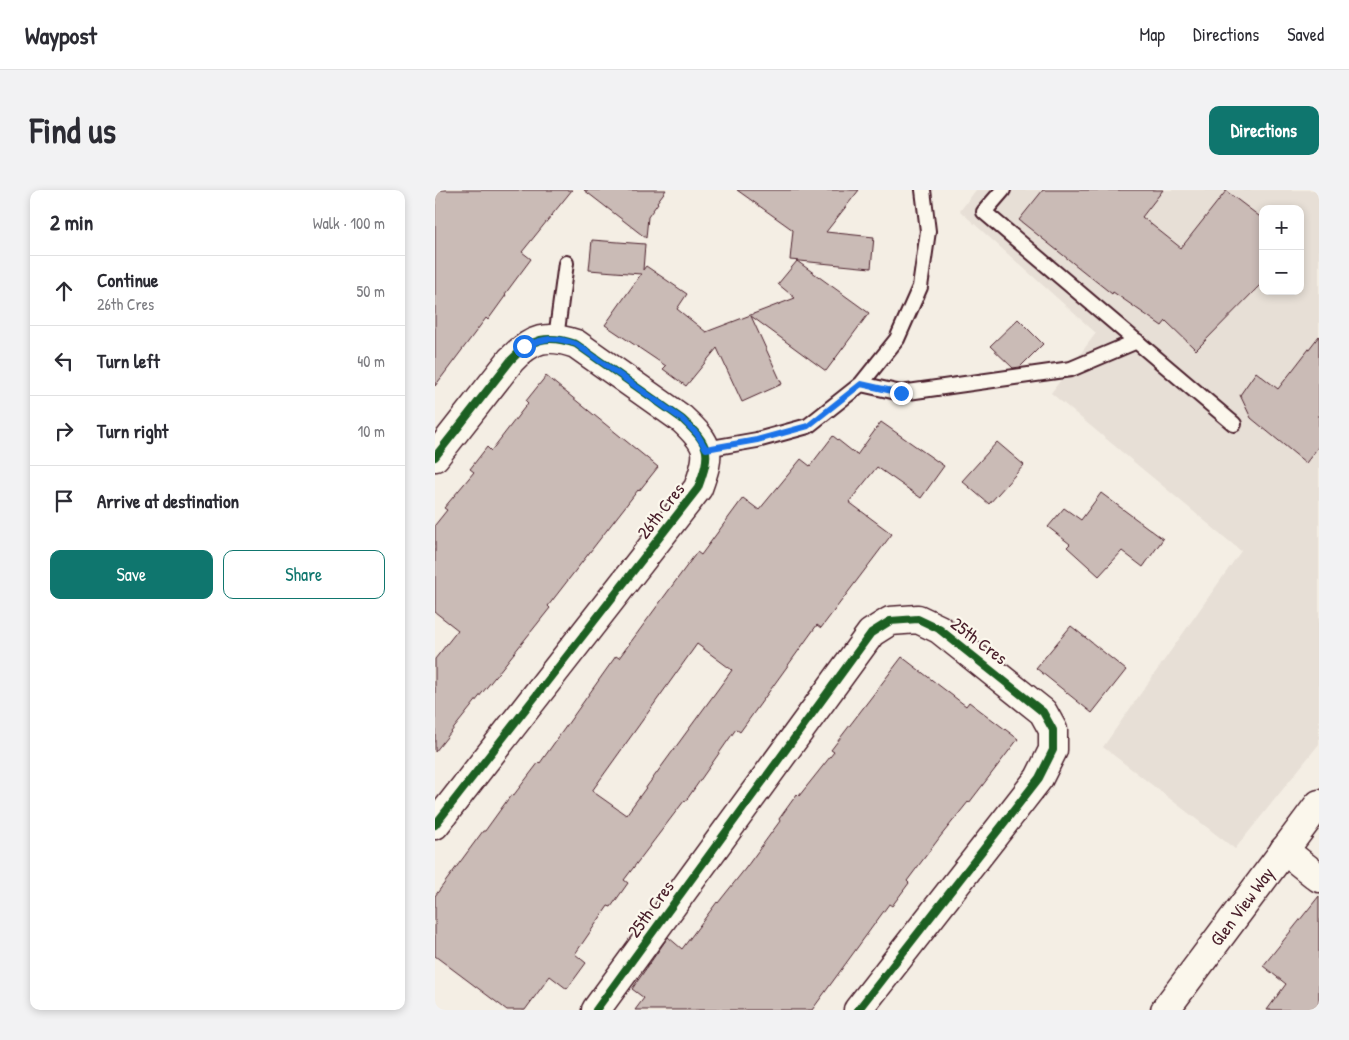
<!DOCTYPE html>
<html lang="en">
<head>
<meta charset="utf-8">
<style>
	body { margin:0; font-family:"Patrick Hand",sans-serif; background:#f2f2f3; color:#2b2b33 }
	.controls { position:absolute; right:15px; top:15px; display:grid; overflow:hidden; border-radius:10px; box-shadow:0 2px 8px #0003 }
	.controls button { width:45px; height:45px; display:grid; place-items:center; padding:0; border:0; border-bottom:1px solid #e1e1e2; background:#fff; color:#2b2b33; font:25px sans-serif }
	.stop { position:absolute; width:15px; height:15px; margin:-11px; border:4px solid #1a73e8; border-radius:50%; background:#fff }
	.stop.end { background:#1a73e8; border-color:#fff; box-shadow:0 1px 5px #0008 }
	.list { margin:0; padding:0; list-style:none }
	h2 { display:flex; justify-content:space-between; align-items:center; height:65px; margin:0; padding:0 20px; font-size:21px }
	h2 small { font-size:16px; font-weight:400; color:#7c7c81 }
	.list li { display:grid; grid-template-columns:32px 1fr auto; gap:15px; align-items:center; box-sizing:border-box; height:70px; padding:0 20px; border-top:1px solid #e1e1e2 }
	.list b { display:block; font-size:19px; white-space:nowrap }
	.list p { margin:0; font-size:16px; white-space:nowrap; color:#7c7c81 }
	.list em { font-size:16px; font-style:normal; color:#7c7c81 }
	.actions { display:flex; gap:10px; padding:15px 20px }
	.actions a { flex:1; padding:11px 0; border:1px solid #0f766e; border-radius:10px; text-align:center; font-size:18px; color:#0f766e }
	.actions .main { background:#0f766e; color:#fff }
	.icon { flex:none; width:28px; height:28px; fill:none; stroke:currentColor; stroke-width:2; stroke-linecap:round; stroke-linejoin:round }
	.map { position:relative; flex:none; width:884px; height:820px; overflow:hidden; border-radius:10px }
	header { display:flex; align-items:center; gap:30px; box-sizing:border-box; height:70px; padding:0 25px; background:#fff; border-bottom:1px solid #e1e1e2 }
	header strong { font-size:24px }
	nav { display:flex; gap:28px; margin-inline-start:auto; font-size:18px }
	.intro { display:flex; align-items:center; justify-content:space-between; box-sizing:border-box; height:120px; padding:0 30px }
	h1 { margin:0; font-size:35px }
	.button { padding:12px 22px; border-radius:10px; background:#0f766e; color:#fff; font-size:18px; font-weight:700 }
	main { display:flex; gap:30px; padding:0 30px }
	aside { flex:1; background:#fff; border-radius:10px; box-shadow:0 2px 8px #0003 }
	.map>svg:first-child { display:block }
	.built { fill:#e7dfd6; fill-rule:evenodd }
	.building { fill:#cabbb6; stroke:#4a1f2b; fill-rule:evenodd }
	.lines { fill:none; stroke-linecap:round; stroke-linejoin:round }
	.service-casing { stroke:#4a1f2b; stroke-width:18 }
	.minor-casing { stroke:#4a1f2b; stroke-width:31 }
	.tertiary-casing { stroke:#4a1f2b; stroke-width:31 }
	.service { stroke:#fbf7ec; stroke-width:14 }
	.minor { stroke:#fbf7ec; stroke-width:28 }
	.tertiary { stroke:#fbf7ec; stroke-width:28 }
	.cycleway-casing { stroke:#fbf7ec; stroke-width:11 }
	.cycleway { stroke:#1b5e20; stroke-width:8 }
	.route { stroke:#1a73e8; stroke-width:6 }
	.labels { text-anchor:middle; stroke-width:4.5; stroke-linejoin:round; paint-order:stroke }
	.street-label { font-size:18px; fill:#4a1f2b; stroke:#fbf7ec }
</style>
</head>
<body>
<header>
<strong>Waypost</strong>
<nav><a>Map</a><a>Directions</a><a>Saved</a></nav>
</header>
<div class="intro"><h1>Find us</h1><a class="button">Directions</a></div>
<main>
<aside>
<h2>2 min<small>Walk · 100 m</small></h2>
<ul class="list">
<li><svg class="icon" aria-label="ahead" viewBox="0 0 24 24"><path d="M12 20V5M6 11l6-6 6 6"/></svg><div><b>Continue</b><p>26th Cres</p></div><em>50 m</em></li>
<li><svg class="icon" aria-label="left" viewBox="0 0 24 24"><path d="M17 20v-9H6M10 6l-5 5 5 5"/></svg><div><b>Turn left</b></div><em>40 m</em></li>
<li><svg class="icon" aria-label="right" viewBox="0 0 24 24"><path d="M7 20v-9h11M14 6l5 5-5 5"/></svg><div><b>Turn right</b></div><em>10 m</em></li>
<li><svg class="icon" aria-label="arrive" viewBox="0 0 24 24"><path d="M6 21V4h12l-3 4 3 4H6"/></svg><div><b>Arrive at destination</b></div></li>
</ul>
<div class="actions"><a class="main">Save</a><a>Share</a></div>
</aside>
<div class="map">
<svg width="884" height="820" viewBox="0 0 884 820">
	<rect width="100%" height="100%" fill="#f4eee4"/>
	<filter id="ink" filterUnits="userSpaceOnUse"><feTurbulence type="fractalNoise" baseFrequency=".02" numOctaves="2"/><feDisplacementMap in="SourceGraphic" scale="10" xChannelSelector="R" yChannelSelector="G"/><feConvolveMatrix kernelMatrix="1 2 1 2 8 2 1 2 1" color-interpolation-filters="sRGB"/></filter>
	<g filter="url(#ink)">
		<!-- built -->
		<path class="built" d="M 541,0 L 884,0 L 884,554 L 800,659 L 668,557 L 806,361 L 616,203 L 661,143 L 525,21 ZM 828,19 L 865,19 L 865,101 L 828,101 Z"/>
		<!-- building -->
		<path class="building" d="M 0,0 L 137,0 L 87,62 L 96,69 L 70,104 L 71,105 L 53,130 L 51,128 L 0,196 Z
			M 149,0 L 231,0 L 222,12 L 223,13 L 213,27 L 211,48 Z
			M 302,0 L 424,0 L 391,42 L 439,47 L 436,78 L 355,70 L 358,40 Z
			M 608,0 L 728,0 L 707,27 L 746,58 L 791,1 L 828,29 L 828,92 L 761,160 L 731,131 L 727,136 L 678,102 L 677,104 L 584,30 Z
			M 157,50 L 210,54 L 208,80 L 211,76 L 252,104 L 242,119 L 271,142 L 360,108 L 343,94 L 362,71 L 434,123 L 391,181 L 316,126 L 347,194 L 307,212 L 282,158 L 251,196 L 228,179 L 231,176 L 170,135 L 206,84 L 154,80 Z
			M 583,129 L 608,154 L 585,177 L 578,178 L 555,156 Z
			M 884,146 L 884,256 L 871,273 L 816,228 L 805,205 L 821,182 L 843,199 Z
			M 111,186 L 223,277 L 204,301 L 203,300 L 113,416 L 115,418 L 0,562 L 0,469 L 23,440 L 0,422 L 0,335 L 12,320 L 9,318 L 39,282 L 35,279 L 52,257 L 56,261 L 93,213 L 91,211 Z
			M 446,232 L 509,276 L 486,308 L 442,277 L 414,312 L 457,344 L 386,438 L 382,435 L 305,542 L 301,539 L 250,612 L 249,611 L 189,690 L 193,693 L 176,717 L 173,716 L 140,764 L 151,773 L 132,799 L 115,786 L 90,820 L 72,820 L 0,766 L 0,706 L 48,641 L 50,641 L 76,605 L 78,606 L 104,572 L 105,573 L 181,466 L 184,468 L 262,362 L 266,365 L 308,308 L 324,320 L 366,269 L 375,276 L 398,246 L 422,265 ZM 262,454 L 297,480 L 191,625 L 157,601 Z
			M 562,252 L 589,275 L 554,314 L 527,291 Z
			M 666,303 L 728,349 L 708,377 L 687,361 L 664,386 L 632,357 L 635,354 L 613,337 L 629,318 L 646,330 Z
			M 636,436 L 691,480 L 657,523 L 601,478 Z
			M 467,467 L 531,516 L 534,512 L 583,549 L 534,613 L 533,612 L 505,647 L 472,691 L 474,693 L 457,716 L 454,714 L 377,820 L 200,820 L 209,808 L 197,799 L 233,747 L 247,759 L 282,712 L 283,713 L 310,679 L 345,631 L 344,629 L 362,604 L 364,606 L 399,562 L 396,560 Z
			M 884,706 L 884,820 L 832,820 L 851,794 L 828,776 Z"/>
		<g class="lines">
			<defs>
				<path id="service" d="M 568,0 L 549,22 L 799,234
					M 121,148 L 131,73
					M 426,194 L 466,203 L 636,179 L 702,151
					M 271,259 L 322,250 L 373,236 L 426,194 L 462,149 L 485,97 L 493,41 L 488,0"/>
				<path id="minor" d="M 0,267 L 76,170 C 97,148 112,144 141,154 L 247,229 C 276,256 276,262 263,298 L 0,635
					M 849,660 L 884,688
					M 161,820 L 436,443 L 455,431 L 483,429 L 504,439 L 608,522 L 618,540 L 618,560 L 604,588 L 423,820"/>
				<g id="tertiary">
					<path id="s1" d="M 730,820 L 884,614"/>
				</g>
			</defs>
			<!-- service casing -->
			<use href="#service" class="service-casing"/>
			<!-- minor casing -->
			<use href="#minor" class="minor-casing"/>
			<!-- tertiary casing -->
			<use href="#tertiary" class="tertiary-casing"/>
			<!-- service -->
			<use href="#service" class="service"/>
			<!-- minor -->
			<use href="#minor" class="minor"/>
			<!-- tertiary -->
			<use href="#tertiary" class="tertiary"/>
			<defs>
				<path id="cycleway" d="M 0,267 L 76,170 C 97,148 112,144 141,154 L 247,229 C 276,256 276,262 263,298 L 0,635
					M 161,820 L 436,443 L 455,431 L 483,429 L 504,439 L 608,522 L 618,540 L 618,560 L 604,588 L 423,820"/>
			</defs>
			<!-- cycleway casing -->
			<use href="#cycleway" class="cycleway-casing"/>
			<!-- cycleway -->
			<use href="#cycleway" class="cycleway"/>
		</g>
	</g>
	<g class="lines" filter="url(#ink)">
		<!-- route -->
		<path class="route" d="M 89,156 C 111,148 119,146 141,154 L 247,229 L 262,244 L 271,259 L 322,250 L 373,236 L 426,194 L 466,203"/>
	</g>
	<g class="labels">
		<!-- street labels -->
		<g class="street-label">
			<text transform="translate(226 321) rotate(-52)" y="6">26th Cres</text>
			<text transform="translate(544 451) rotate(37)" y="6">25th Cres</text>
			<text dy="6" stroke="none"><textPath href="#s1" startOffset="129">Glen View Way</textPath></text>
			<text transform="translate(216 719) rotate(-54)" y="6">25th Cres</text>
		</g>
	</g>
</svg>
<div class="controls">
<button>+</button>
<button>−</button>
</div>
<div class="stop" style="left:89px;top:156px"></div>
<div class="stop end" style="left:466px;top:203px"></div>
</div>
</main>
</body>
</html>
